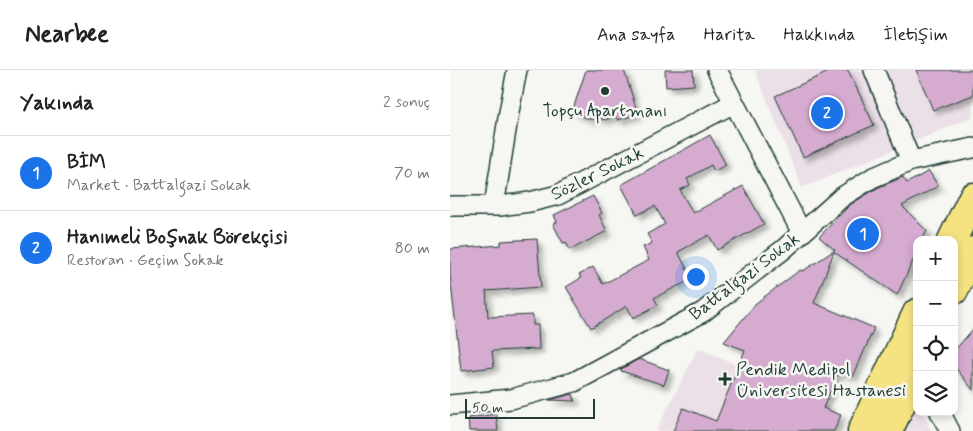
<!DOCTYPE html>
<html lang="tr">
<head>
<meta charset="utf-8">
<style>
	body { margin:0; font-family:Mynerve,sans-serif; background:#f2f2f2; color:#222 }
	.controls { position:absolute; right:15px; bottom:15px; display:grid; overflow:hidden; border-radius:10px; box-shadow:0 2px 8px #0003 }
	.controls button { width:45px; height:45px; display:grid; place-items:center; padding:0; border:0; border-bottom:1px solid #e0e0e0; background:#fff; color:#222; font:25px sans-serif }
	.scale { position:absolute; left:15px; bottom:12px; width:130px; box-sizing:border-box; padding-left:5px; border:2px solid #1f3d34; border-top:0; font-size:14px; line-height:18px; white-space:nowrap; color:#1f3d34; -webkit-text-stroke:4px #f6f6f2; paint-order:stroke }
	.you { position:absolute; left:245px; top:206px; width:18px; height:18px; margin:-12px; border:4px solid #fff; border-radius:50%; background:#1a73e8; box-shadow:0 0 0 8px #1a73e833 }
	.badge { display:grid; place-items:center; width:32px; height:32px; border-radius:50%; background:#1a73e8; color:#fff; font-size:16px; font-weight:700 }
	.pin { position:absolute; translate:-50% -50%; border:2px solid #fff; box-shadow:0 1px 5px #0006 }
	.list { margin:0; padding:0; list-style:none }
	h2 { display:flex; justify-content:space-between; align-items:center; height:65px; margin:0; padding:0 20px; font-size:21px }
	h2 small { font-size:16px; font-weight:400; color:#767676 }
	.list li { display:grid; grid-template-columns:32px 1fr auto; gap:15px; align-items:center; box-sizing:border-box; height:75px; padding:0 20px; border-top:1px solid #e0e0e0 }
	.list b { display:block; font-size:19px; white-space:nowrap }
	.list p { margin:0; font-size:16px; white-space:nowrap; color:#767676 }
	.list em { font-size:16px; font-style:normal; color:#767676 }
	.icon { flex:none; width:28px; height:28px; fill:none; stroke:currentColor; stroke-width:2; stroke-linecap:round; stroke-linejoin:round }
	.map { position:relative; flex:none; width:523px; height:361px; overflow:hidden }
	header { display:flex; align-items:center; gap:30px; box-sizing:border-box; height:70px; padding:0 25px; background:#fff; border-bottom:1px solid #e0e0e0 }
	header strong { font-size:24px }
	nav { display:flex; gap:28px; margin-inline-start:auto; font-size:18px }
	main { display:flex }
	aside { flex:1; background:#fff }
	.map>svg:first-child { display:block }
	.built { fill:#ece0e8 }
	.building { fill:#d5abd0; stroke:#1f3d34; filter:url(#shadow) }
	.lines { fill:none; stroke-linecap:round; stroke-linejoin:round }
	.street-casing { stroke:#1f3d34; stroke-width:22 }
	.primary-casing { stroke:#1f3d34; stroke-width:31 }
	.street { stroke:#f6f6f2; stroke-width:19 }
	.primary { stroke:#f5e382; stroke-width:28 }
	.poi-dot { fill:#1f3d34; stroke:#f6f6f2; stroke-width:2 }
	.labels { text-anchor:middle; stroke-width:5; stroke-linejoin:round; paint-order:stroke }
	.poi-label { font-size:18px; fill:#1f3d34; stroke:#f6f6f2 }
	.street-label { font-size:18px; fill:#1f3d34; stroke:#f6f6f2 }
</style>
</head>
<body>
<header>
<strong>Nearbee</strong>
<nav><a>Ana sayfa</a><a>Harita</a><a>Hakkında</a><a>İletişim</a></nav>
</header>
<main>
<aside>
<h2>Yakında<small>2 sonuç</small></h2>
<ul class="list">
<li><span class="badge">1</span><div><b>BİM</b><p>Market · Battalgazi Sokak</p></div><em>70 m</em></li>
<li><span class="badge">2</span><div><b>Hanımeli Boşnak Börekçisi</b><p>Restoran · Geçim Sokak</p></div><em>80 m</em></li>
</ul>
</aside>
<div class="map">
<svg width="523" height="361" viewBox="0 0 523 361">
	<defs>
		<filter id="shadow"><feDropShadow dx="4.5" dy="4.5" stdDeviation="2.5" flood-color="#0004"/></filter>
	</defs>
	<rect width="100%" height="100%" fill="#f6f6f2"/>
	<filter id="ink" filterUnits="userSpaceOnUse"><feTurbulence type="fractalNoise" baseFrequency=".02" numOctaves="2"/><feDisplacementMap in="SourceGraphic" scale="10" xChannelSelector="R" yChannelSelector="G"/><feConvolveMatrix kernelMatrix="1 2 1 2 8 2 1 2 1" color-interpolation-filters="sRGB"/></filter>
	<g filter="url(#ink)">
		<!-- built -->
		<path class="built" d="M 305,0 L 523,0 L 523,47 L 352,118 Z
			M 248,278 L 386,339 L 376,361 L 206,361 Z
			M 467,333 L 467,342 L 472,342 L 481,361 L 449,361 Z"/>
		<!-- building -->
		<path class="building" d="M 136,0 L 174,0 L 188,44 L 168,50 L 165,46 L 155,50 L 144,46 L 142,50 L 122,42 Z
			M 215,0 L 243,0 L 244,15 L 216,17 Z
			M 383,0 L 398,0 L 424,55 L 353,87 L 325,26 Z
			M 466,0 L 523,0 L 523,25 L 483,40 Z
			M 260,65 L 276,95 L 264,101 L 261,95 L 237,109 L 240,115 L 230,120 L 243,143 L 293,116 L 314,154 L 267,180 L 259,165 L 228,182 L 242,209 L 204,228 L 208,235 L 183,248 L 177,236 L 141,258 L 116,217 L 131,208 L 129,205 L 143,197 L 153,214 L 199,190 L 193,177 L 202,173 L 197,164 L 215,154 L 205,136 L 187,145 L 171,115 Z
			M 479,101 L 488,116 L 452,136 L 477,161 L 472,170 L 467,170 L 467,182 L 447,225 L 384,182 L 364,233 L 424,258 L 403,307 L 389,301 L 373,338 L 391,345 L 384,361 L 223,361 L 233,338 L 266,351 L 295,280 L 274,272 L 306,233 L 350,200 L 353,201 L 385,180 L 369,167 L 388,147 L 401,134 L 427,118 L 453,107 L 457,113 Z
			M 143,126 L 152,143 L 149,145 L 157,161 L 120,180 L 116,172 L 113,173 L 103,154 L 107,152 L 104,145 Z
			M 87,169 L 91,217 L 36,221 L 38,247 L 83,245 L 83,255 L 88,255 L 89,279 L 42,281 L 44,297 L 11,301 L 0,205 L 0,179 L 51,175 L 51,171 Z
			M 523,259 L 523,320 L 504,296 L 504,281 Z
			M 189,289 L 219,300 L 214,315 L 171,301 L 171,299 Z
			M 123,324 L 125,331 L 99,330 Z
			M 46,344 L 48,361 L 19,361 L 18,348 Z"/>
		<g class="lines">
			<defs>
				<path id="street" d="M 267,0 L 352,163
					M 424,0 L 461,91
					M 0,136 L 50,136 L 80,132 L 108,125 L 284,33
					M 44,136 L 59,42 L 67,0
					M 0,335 L 61,329 L 124,312 L 253,242 L 334,179 L 392,127 L 422,108 L 461,91 L 523,78
					M 490,342 L 500,361"/>
				<path id="primary" d="M 502,170 L 523,127
					M 504,220 L 523,181
					M 412,361 L 467,243
					M 438,361 L 467,301"/>
			</defs>
			<!-- street casing -->
			<use href="#street" class="street-casing"/>
			<!-- primary casing -->
			<use href="#primary" class="primary-casing"/>
			<!-- street -->
			<use href="#street" class="street"/>
			<!-- primary -->
			<use href="#primary" class="primary"/>
		</g>
	</g>
	<!-- markers -->
	<g class="poi-dot">
		<circle cx="155" cy="21" r="5"/>
		<path d="M272.5 301.5h5v5h5v5h-5v5h-5v-5h-5v-5h5z"/>
	</g>
	<g class="labels">
		<!-- poi labels -->
		<g class="poi-label">
			<text x="155" y="46">Topçu Apartmanı</text>
			<text x="286" y="305" text-anchor="start">Pendik Medipol<tspan x="286" dy="21">Üniversitesi Hastanesi</tspan></text>
		</g>
		<!-- street labels -->
		<g class="street-label">
			<text transform="translate(147 103) rotate(-26)" y="6">Sözler Sokak</text>
			<text transform="translate(294 206) rotate(-37)" y="6">Battalgazi Sokak</text>
		</g>
	</g>
</svg>
<div class="controls">
<button>+</button>
<button>−</button>
<button><svg class="icon" aria-label="locate" viewBox="0 0 24 24"><circle cx="12" cy="12" r="6"/><path d="M12 2v4M12 18v4M2 12h4M18 12h4"/></svg></button>
<button><svg class="icon" aria-label="layers" viewBox="0 0 24 24"><path d="M12 4l9 5-9 5-9-5zM3 14l9 5 9-5"/></svg></button>
</div>
<div class="scale">50 m</div>
<div class="you"></div>
<div class="pin badge" style="left:413px;top:164px">1</div>
<div class="pin badge" style="left:377px;top:43px">2</div>
</div>
</main>
</body>
</html>
